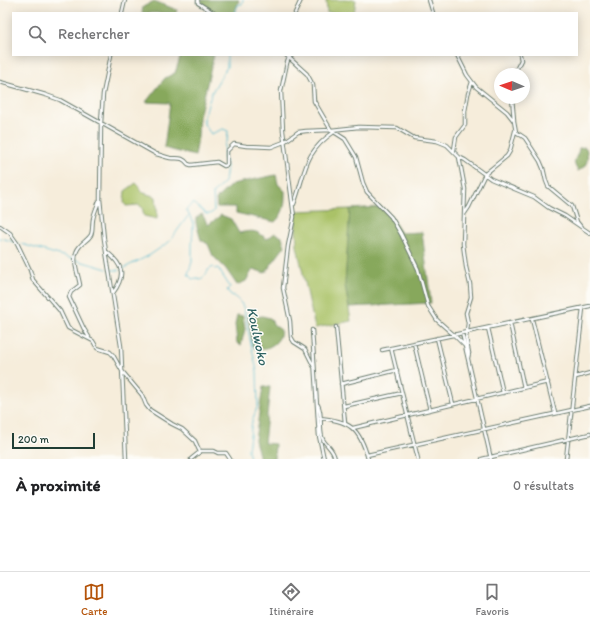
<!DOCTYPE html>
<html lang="fr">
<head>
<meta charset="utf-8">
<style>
	body { margin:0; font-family:Itim,sans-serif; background:#f6f6f6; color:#202124 }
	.compass { position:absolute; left:494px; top:68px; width:36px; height:36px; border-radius:50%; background:#fff; box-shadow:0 2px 10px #0003; rotate:272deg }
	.scale { position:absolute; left:12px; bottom:10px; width:83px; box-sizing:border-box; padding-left:4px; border:2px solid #1f3d34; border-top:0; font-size:11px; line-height:14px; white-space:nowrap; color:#1f3d34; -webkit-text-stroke:3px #fdfcf7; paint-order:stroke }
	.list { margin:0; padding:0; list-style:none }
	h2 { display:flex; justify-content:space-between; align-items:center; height:52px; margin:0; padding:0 16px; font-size:17px }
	h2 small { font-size:13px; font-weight:400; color:#757577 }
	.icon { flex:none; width:22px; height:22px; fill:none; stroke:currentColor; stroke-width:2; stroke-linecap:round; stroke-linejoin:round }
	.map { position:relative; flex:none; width:590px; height:459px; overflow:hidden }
	.search { position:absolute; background:#fff; box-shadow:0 2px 10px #0003; left:12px; right:12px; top:12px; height:44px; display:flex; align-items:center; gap:10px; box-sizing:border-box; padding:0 14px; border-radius:0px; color:#757577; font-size:15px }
	.sheet { height:112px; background:#fff }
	nav { display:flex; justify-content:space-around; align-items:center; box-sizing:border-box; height:56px; border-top:1px solid #e0e0e0; background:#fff; font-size:11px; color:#757577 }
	nav a { display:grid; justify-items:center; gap:2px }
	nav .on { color:#b45309 }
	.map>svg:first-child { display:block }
	.green { fill:#aac268; stroke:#64804e }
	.forest { fill:#87a85c; stroke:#537248 }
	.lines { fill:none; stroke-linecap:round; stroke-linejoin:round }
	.stream { stroke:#4fb7cc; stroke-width:1 }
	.minor-casing { stroke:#6a7b6e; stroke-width:4.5 }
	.minor { stroke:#fff; stroke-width:2.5 }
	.labels { text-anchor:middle; stroke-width:3; stroke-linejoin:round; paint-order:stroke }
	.water-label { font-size:14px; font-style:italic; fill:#2d6262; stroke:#fdfcf7 }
</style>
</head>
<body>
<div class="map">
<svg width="590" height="459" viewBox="0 0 590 459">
	<rect width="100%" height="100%" fill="#fdfcf7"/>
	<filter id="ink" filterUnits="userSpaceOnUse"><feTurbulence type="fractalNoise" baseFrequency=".025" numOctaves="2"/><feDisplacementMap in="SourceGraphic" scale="8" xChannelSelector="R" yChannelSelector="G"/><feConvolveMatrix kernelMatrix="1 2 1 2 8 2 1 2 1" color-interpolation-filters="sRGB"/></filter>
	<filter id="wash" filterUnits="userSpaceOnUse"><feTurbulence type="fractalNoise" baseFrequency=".012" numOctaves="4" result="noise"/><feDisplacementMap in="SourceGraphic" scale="16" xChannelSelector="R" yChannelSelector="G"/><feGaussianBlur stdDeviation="0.9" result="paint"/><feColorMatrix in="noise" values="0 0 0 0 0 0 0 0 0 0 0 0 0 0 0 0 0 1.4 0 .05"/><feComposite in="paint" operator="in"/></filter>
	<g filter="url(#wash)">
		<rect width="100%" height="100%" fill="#f6eddb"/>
		<!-- green -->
		<path class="green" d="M 326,0 L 356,0 L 354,13 L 327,13 Z
			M 136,183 L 138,185 L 141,192 L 156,197 L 157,209 L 157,219 L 144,216 L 142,207 L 139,205 L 126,206 L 124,202 L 125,191 Z
			M 350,209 L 345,285 L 351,321 L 315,328 L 297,246 L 295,211 Z"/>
		<!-- forest -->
		<path class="forest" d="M 199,0 L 239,0 L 235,13 L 214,13 L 198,3 Z
			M 154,1 L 177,10 L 176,13 L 142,13 L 143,7 Z
			M 181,55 L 214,55 L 199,117 L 198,137 L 195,156 L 164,148 L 170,103 L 146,102 L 165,78 L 175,73 Z
			M 584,147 L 586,148 C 589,158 588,166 578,171 C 570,159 578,159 579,148 Z
			M 276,175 L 278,184 L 285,191 C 285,204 285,212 275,222 L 236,213 L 236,207 L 217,207 L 216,199 L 232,184 Z
			M 381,207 L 391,217 L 401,233 L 422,232 L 431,303 L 349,307 L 345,285 L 350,209 Z
			M 202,214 L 208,225 L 221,215 L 231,219 L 239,233 C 253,230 256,230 267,239 L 275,233 L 282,237 L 285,246 L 265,273 L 253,269 L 246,281 L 237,285 L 226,269 L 213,256 L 208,244 L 201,240 L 196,223 L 196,218 Z
			M 254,312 L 257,317 L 262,316 L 270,318 L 274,325 L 281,330 C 280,344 270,347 258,351 L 253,346 L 248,314 Z
			M 237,315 L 243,316 L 245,329 L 241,345 L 237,343 L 235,324 Z
			M 263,387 L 270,387 L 264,443 L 275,444 L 274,459 L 260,459 L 255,440 Z"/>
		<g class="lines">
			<!-- stream -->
			<path class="stream" d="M 235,13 L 238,5 L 242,4 L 243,0
				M 226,164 L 224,158 L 225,143 L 227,141 L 228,131 L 223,129 L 211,134 L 204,124 L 204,117 L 212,92 L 227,67 L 227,55
				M 227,166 L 225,182 L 213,193 L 214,211 L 210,214 L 206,214 L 195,204 L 192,204 L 186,210 L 193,221 L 193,226 L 192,244 L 192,262 L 188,274 L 192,279 L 197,278 L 201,279 L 206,275 L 208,270 L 213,267 L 215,269 L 218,268 L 230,287 L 227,290 L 231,295 L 234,296 L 241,303 L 244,309 L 252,349 L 257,371 L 258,405 L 252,421 L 248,450 L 250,459
				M 0,238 L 15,242
				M 18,243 L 107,269
				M 122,269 L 150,255 L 169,242 L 188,216
				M 110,270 L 119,270"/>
		</g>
	</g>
	<g filter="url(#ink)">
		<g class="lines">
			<defs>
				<path id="minor" d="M 198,0 L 198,3 L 214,13
					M 429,0 L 433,13
					M 122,13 L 125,0
					M 295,13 L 301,0
					M 111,55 L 103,94 L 101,123 L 100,199 L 104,239 L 121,346 L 126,459
					M 286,55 L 307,74 L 313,85 L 314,101 L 331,130 L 345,139 L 356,157 L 363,183 L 367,192 L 391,217 L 401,234 L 418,269 L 428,306 L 437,320 L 454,335 L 465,346 L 469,353
					M 293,55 L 289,57 L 287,63 L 281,91 L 283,131 L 294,217 L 288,246 L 283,288 L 290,321 L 291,337 L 294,342 L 305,349 L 314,367
					M 457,55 L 467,75 L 476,87 L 507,112 L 514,121 L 516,132 L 525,138 L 540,161 L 543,168 L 546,181 L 548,186 L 572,206 L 577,222 L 581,227 L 590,233
					M 514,74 L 521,60 L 520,55
					M 0,82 L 46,95 L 60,100 L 156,154 C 161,155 165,157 170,158 C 178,159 182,156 188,164 L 191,165 L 217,162 L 224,166 L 227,165 L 227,151 L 234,144 L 246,146 L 271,147 L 284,142 L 298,132 L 306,131 L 331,130 L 359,127 L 397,128 L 414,138 L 437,141 L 447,145 L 459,157 L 465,160 L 491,179 L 534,197 L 549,208 L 565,216 L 581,227
					M 512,98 L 514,120
					M 454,150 L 456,137 L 465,125 L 465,111 L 468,94 L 472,82
					M 459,157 L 465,189 L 463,244 L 466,267 L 470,284 L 471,297 L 466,313 L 468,323 L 466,338 L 469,353 L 468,358
					M 294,204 C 306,172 303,153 334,132
					M 465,213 L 469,207 L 485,174 L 507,156 L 510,151 L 515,131
					M 0,226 L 10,233 L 17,243 L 30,270 L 33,280 L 60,311 L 68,328 L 93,341 L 97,348 L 110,352 L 113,355 L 122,371 L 142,395 L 146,405 L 150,410 L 172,424 L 182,429 L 195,441 L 199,450 L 201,451 L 214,451 L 218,453 L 226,453 L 230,459
					M 107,252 C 123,265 126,275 113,293
					M 532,319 L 555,413
					M 510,323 L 524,388
					M 336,327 L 345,423
					M 488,328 L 503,393
					M 312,330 L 319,436 L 324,459
					M 462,333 L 491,459
					M 89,337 L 84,329 L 69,297 L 71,292 L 80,285 C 78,272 70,257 80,246 C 83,242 88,240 91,235 C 93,230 92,224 93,219 C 94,213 97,207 99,201
					M 437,338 L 453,404
					M 414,343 L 430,410
					M 391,348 L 418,459
					M 382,350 L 590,306
					M 576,377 L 590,373
					M 341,384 L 397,370
					M 318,405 C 323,415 319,427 322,437 C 324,445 333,447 335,459
					M 344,406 L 402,393
					M 318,418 C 349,420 360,428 368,459
					M 353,428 L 548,382
					M 367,455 L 590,406
					M 191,459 L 201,451
					M 482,459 L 590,434
					M 566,459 L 583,308"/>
			</defs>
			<!-- minor casing -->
			<use href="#minor" class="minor-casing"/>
			<!-- minor -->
			<use href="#minor" class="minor"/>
		</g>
	</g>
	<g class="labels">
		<!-- water labels -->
		<g class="water-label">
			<text transform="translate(258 336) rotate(78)" y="5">Koulwoko</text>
		</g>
	</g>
</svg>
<svg class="compass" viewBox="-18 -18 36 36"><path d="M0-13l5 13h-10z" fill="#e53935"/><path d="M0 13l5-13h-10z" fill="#757577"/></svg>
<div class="scale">200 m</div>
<div class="search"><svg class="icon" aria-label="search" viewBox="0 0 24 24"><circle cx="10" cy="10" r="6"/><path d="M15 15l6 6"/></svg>Rechercher</div>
</div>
<section class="sheet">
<h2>À proximité<small>0 résultats</small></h2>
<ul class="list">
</ul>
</section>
<nav>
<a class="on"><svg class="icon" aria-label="map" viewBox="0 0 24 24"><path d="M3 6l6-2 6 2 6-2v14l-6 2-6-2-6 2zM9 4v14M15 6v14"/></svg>Carte</a>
<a><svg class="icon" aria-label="directions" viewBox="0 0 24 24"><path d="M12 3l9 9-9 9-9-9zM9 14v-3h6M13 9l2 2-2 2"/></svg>Itinéraire</a>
<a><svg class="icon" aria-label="saved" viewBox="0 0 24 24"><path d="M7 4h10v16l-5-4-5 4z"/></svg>Favoris</a>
</nav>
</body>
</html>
